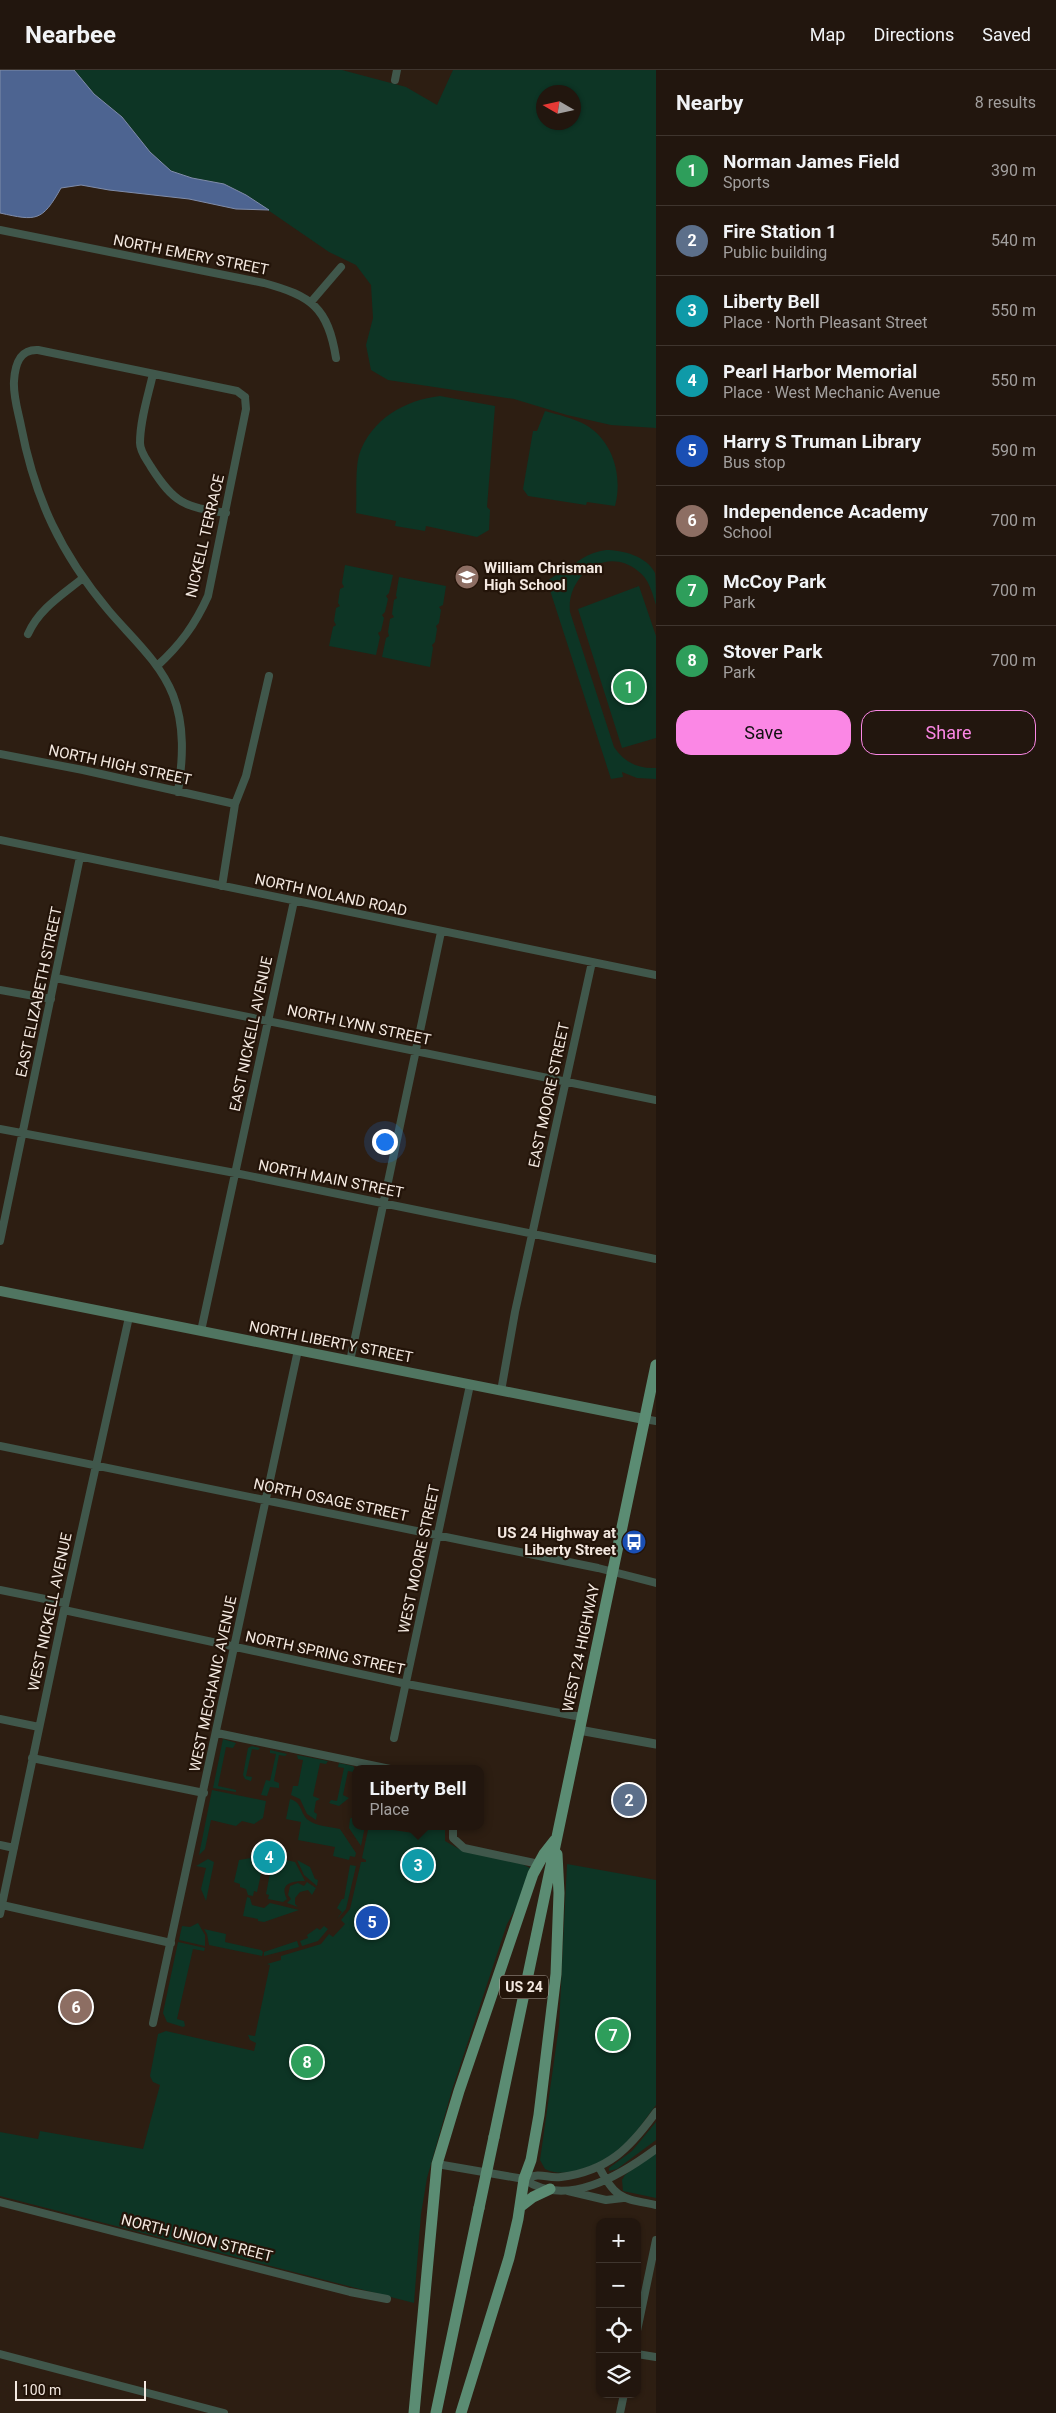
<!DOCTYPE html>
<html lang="en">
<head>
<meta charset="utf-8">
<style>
	body { margin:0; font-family:Roboto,sans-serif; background:#2a1f17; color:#f1f3f6 }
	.controls { position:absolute; right:15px; bottom:15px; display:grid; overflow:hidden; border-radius:10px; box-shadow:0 1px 4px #0004 }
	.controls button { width:45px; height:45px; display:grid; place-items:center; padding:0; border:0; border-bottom:1px solid #3f352e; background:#22160e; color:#f1f3f6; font:25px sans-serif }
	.compass { position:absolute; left:536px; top:15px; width:45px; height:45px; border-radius:50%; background:#22160e; box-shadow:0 1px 4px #0004; rotate:279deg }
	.scale { position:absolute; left:15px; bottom:12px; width:131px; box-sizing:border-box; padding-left:5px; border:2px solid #f4e9e1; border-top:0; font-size:14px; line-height:18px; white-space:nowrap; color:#f4e9e1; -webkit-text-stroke:4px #231409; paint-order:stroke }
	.you { position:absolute; left:384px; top:1071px; width:18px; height:18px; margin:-12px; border:4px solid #fff; border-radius:50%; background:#1a73e8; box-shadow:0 0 0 8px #1a73e833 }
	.badge { display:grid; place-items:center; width:32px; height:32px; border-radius:50%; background:#fb87e5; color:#fff; font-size:16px; font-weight:700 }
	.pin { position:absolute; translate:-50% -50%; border:2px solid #fff; box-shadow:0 1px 5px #0006 }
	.popup { position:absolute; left:352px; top:1695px; width:132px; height:65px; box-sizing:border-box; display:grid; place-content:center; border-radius:10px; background:#22160e; filter:drop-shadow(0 1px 4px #0005); font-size:16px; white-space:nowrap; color:#a29f9e }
	.popup b { font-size:19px; color:#f1f3f6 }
	.popup::after { content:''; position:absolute; left:50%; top:100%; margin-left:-10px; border:10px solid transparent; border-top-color:#22160e }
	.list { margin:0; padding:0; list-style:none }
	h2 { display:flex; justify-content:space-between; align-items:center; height:65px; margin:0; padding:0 20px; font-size:21px }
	h2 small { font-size:16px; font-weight:400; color:#a29f9e }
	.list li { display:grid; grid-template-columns:32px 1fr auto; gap:15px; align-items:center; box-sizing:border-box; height:70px; padding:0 20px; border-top:1px solid #3f352e }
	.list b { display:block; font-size:19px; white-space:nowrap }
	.list p { margin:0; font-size:16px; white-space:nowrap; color:#a29f9e }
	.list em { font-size:16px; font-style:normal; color:#a29f9e }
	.actions { display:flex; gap:10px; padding:15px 20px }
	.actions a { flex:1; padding:11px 0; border:1px solid #fb87e5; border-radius:15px; text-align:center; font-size:18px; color:#fb87e5 }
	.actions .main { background:#fb87e5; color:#111 }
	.icon { flex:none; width:28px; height:28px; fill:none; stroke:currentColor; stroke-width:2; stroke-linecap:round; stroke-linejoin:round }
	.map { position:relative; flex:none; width:656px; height:2343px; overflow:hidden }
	header { display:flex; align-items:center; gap:30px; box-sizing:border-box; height:70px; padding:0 25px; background:#22160e; border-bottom:1px solid #3f352e }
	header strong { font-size:24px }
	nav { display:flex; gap:28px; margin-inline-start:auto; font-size:18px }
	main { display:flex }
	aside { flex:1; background:#22160e }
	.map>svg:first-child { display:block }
	.green { fill:#0d3525; fill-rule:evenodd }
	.water { fill:#4d6491; stroke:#7f8ca9 }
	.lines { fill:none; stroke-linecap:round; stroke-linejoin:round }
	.minor { stroke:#40574b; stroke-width:8 }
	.tertiary { stroke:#40574b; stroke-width:9 }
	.secondary { stroke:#507561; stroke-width:10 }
	.primary { stroke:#5b8c73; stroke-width:11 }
	.primary-bridge { stroke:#5b8c73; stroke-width:11 }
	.labels { text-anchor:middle; stroke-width:4.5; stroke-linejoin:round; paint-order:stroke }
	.shield { fill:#231409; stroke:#b5a9a0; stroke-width:1 }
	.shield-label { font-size:14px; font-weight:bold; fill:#f4e9e1 }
	.street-label { font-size:15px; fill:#f4e9e1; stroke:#231409 }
	.poi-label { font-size:15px; font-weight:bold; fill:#f4e9e1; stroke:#231409; text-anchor:start }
</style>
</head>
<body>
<header>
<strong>Nearbee</strong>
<nav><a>Map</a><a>Directions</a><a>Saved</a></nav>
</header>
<main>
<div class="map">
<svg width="656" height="2343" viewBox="0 0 656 2343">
	<rect width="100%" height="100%" fill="#2d1e12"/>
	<!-- green -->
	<path class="green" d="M 74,0 L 342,0 L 406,17 L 437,35 L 453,0 L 656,0 L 656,358 L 611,355 L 567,345 L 514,329 L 388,310 L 371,300 L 366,275 L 373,248 L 371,215 L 356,195 L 329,182 L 246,125 L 224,114 L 192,108 L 171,101 L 150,82 L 122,47 L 94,24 ZM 544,22 L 574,22 L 574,52 L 544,52 Z
		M 440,326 L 495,336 L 487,437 L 490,440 L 489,460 L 477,467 L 426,456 L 425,461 L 395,456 L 396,451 L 356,443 C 357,427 355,400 359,385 C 371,349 405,330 440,326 Z
		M 545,341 C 559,345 573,348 586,355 C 613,371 623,406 615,436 L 587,432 L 586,435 L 528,426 L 523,419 L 533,361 L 537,361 Z
		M 606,480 C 622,480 647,486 655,503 C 656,510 656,526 656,535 C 652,522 649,509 638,501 C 606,475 566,506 570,542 L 614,677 C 624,692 638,699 656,698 L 656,709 L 637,708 L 622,702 L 623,707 L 611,709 L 547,511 L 562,501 L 566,504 C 576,490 588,483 606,480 Z
		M 345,495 L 393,505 L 389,523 L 386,526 L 388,529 L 385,542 L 382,545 L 384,548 L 381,561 L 378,563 L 380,567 L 376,585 L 329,576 L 333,557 L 336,555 L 334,551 L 336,538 L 340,536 L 338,533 L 340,519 L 344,517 L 342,513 Z
		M 399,507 L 446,516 L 443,535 L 439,537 L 441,540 L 439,553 L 436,556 L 437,559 L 435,572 L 432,575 L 433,578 L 430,597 L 382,587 L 386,568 L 389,566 L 388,562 L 390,549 L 394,547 L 392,544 L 394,530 L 397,528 L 396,525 Z
		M 639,516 L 656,566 L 656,668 L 622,678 L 578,539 Z
		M 223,1669 L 236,1673 L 233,1678 L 226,1677 L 218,1716 L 236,1720 L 236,1722 L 213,1718 Z
		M 252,1676 L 260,1678 L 258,1680 L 252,1679 L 246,1706 L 252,1707 L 251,1711 L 245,1709 L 243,1705 L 248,1678 Z
		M 270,1680 L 287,1684 L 285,1686 L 279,1685 L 274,1711 L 279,1713 L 279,1718 L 270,1717 L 267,1726 L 261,1725 L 266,1710 L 270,1711 L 276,1684 L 270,1683 Z
		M 297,1685 L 328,1691 L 326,1694 L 320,1693 L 313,1726 L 320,1729 L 316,1731 L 314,1742 L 317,1744 L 316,1750 L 307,1744 L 300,1729 L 291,1725 L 293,1716 L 298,1716 L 303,1690 L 298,1689 Z
		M 339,1693 L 353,1696 L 355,1699 L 353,1702 L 348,1701 L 343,1725 L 349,1728 L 339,1736 L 329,1733 L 331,1730 L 337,1731 L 344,1698 L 338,1697 Z
		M 212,1720 L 266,1731 L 263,1748 L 254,1754 L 242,1751 L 236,1756 L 211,1750 L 205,1779 L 199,1785 Z
		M 290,1729 C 302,1732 300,1743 308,1750 C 316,1756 330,1757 340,1759 L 356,1783 L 355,1787 L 350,1786 L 349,1790 L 333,1786 L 335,1777 L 298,1770 L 301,1752 L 286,1749 Z
		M 355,1745 L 356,1756 L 365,1756 L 361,1776 L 349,1758 L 350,1749 Z
		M 422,1756 L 445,1756 L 445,1771 L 459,1779 L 522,1794 L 530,1798 L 516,1838 L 507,1854 L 452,2020 L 427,2108 L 421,2144 L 414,2233 L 0,2126 L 0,2062 L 38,2069 L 40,2061 L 143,2079 L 160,2015 L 153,2012 L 150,2006 L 158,1964 L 166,1961 L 254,1981 L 256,1973 L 250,1970 L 248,1965 L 255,1966 L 270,1895 L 267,1894 L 281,1890 L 281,1886 L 321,1874 L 329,1864 L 333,1867 L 345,1854 L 341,1850 L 350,1839 L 361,1792 L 366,1792 L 366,1790 L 362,1788 L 368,1760 L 373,1760 L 373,1757 L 420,1764 Z
		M 253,1783 L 265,1786 L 257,1822 L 254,1821 L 253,1826 L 248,1825 L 246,1819 L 240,1817 L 240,1814 L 234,1812 L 239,1790 L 251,1788 L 250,1786 Z
		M 273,1787 L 295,1792 L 305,1811 C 295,1811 278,1812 287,1829 L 283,1832 L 268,1829 L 269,1825 L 266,1824 Z
		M 208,1789 L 214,1792 L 206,1831 L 201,1819 L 206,1798 L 196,1796 Z
		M 297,1790 L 310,1797 L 315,1809 L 318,1810 L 317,1816 L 304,1805 Z
		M 567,1794 L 656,1810 L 656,2035 C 644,2050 634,2068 618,2080 C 601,2094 567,2110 545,2099 L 540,2090 L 559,1956 Z
		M 350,1795 L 356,1796 L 346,1839 L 337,1849 L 342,1842 L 337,1838 L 342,1829 L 344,1829 Z
		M 307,1812 L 316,1818 L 312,1825 L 308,1820 L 300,1822 L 295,1828 L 295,1834 L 298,1837 L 287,1833 L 291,1829 L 288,1825 L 290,1816 L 298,1813 L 304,1816 Z
		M 247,1827 L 250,1828 L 252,1835 L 264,1838 L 270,1833 L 299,1840 L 264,1852 L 258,1851 L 258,1849 L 243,1846 Z
		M 198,1853 L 205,1865 L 205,1876 L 179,1870 L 182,1856 L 190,1857 Z
		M 324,1856 L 328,1859 L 318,1871 L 302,1876 L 300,1871 L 308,1868 L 307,1865 L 317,1858 L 320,1860 Z
		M 204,1859 L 226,1864 L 225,1872 L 261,1880 L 263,1882 L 262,1886 L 209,1875 L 207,1864 Z
		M 297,1871 L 299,1877 L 264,1886 L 264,1882 Z
		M 178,1872 L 205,1878 L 204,1881 L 193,1879 L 177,1949 L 184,1951 L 185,1956 L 183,1957 L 167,1952 L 163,1943 Z
		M 656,2052 L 656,2070 L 652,2073 L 617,2099 L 609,2101 L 609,2098 L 632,2081 Z
		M 656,2082 L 656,2128 L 623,2121 L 622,2110 L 625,2105 Z"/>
	<!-- water -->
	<path class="water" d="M 0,0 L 74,0 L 94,24 L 122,47 L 150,82 L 171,101 L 192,108 L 224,114 L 246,125 L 269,140 L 236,139 L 189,129 L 109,120 L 81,115 L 61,118 C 42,152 36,151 0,143 Z"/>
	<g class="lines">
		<!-- minor -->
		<path class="minor" d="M 395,10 L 397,0
			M 0,160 L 264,213 C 311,226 328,237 336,288
			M 311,232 L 341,197
			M 153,304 C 148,326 140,350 140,373 C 140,382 147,390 151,397 C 174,433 184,437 226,443
			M 28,564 C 39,539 62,525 83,508
			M 157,596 C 180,575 195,555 208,526 L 246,339 L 245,327
			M 0,684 L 83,700 L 235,734
			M 178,722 C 183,689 185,656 173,625 C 160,592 131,567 109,541 C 61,484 35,429 21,356 C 18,341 13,326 14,311 C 15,295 19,279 38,280 L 237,321 L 245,327
			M 0,770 L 656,905
			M 222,816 L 235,734 L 246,706 L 269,606
			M 56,908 L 656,1030
			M 0,920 L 51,929
			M 0,1059 L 235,1103 L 656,1189
			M 0,1171 L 80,787
			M 201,1261 L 294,831
			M 350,1291 L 441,862
			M 501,1321 L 515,1242 L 592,892
			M 644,1349 L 656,1351
			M 0,1376 L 598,1498 L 656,1513
			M 0,1520 L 65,1533
			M 64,1540 L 407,1614 L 581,1647
			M 0,1649 L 39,1657
			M 217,1663 L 390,1699
			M 394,1668 L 470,1315
			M 32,1688 L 204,1723
			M 453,1756 L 453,1768 L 464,1778 L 539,1794
			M 0,1775 L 14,1778
			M 2,1835 L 171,1873
			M 0,1844 L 64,1540 L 129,1247
			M 153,1953 L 298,1280
			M 437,2094 L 524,2109 C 566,2139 621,2105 656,2079
			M 599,2097 C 616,2130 622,2128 656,2135
			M 524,2109 C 543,2101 545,2109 561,2107 C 608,2101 630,2078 656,2042
			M 568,2121 L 606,2130 L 623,2128
			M 0,2132 L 350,2222 L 387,2229
			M 637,2261 L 656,2170
			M 0,2284 L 224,2343
			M 637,2284 L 656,2287
			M 620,2343 L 624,2324"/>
		<!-- tertiary -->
		<path class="tertiary" d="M 579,1660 L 656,1674"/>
		<!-- secondary -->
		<path class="secondary" d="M 0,1221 L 644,1349"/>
		<!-- primary -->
		<path class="primary" d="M 494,2067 L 656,1295
			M 520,2137 L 533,2127 L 550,2119
			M 414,2343 L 437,2094 L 459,2021 L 533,1804 L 544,1784 L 555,1770
			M 436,2343 L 479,2138
			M 461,2343 L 509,2188 L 518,2149 L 524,2109 L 531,2090 L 539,2045 L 556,1904 L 559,1823 L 557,1784"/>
		<!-- primary-bridge -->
		<path class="primary-bridge" d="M 479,2138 L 494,2067"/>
	</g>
	<!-- icons -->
	<defs>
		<symbol id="school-disc" viewBox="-11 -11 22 22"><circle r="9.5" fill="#8d6e63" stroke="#231409"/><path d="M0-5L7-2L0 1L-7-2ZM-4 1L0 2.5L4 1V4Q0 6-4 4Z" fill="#fff"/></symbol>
		<symbol id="bus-disc" viewBox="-11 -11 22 22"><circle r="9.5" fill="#1a4fb4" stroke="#231409"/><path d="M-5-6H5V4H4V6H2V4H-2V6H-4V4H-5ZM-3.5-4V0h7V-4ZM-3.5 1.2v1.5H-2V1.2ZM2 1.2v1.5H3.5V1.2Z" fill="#fff"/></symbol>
	</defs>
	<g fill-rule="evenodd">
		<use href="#school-disc" x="453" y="493" width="28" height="28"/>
		<use href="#bus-disc" x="620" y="1458" width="28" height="28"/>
	</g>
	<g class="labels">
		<!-- shield labels -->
		<rect class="shield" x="500" y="1905.5" width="48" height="23" rx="4"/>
		<g class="shield-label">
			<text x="524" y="1922">US 24</text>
		</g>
		<!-- street labels -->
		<g class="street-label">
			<text transform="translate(191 185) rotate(11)" y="5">NORTH EMERY STREET</text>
			<text transform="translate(205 466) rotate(-77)" y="5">NICKELL TERRACE</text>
			<text transform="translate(120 695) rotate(12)" y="5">NORTH HIGH STREET</text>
			<text transform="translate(331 825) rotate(12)" y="5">NORTH NOLAND ROAD</text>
			<text transform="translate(39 922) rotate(-78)" y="5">EAST ELIZABETH STREET</text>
			<text transform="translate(359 955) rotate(12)" y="5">NORTH LYNN STREET</text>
			<text transform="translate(251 964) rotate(-78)" y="5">EAST NICKELL AVENUE</text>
			<text transform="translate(549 1025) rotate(-78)" y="5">EAST MOORE STREET</text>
			<text transform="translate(331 1109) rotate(11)" y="5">NORTH MAIN STREET</text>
			<text transform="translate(331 1272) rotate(11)" y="5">NORTH LIBERTY STREET</text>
			<text transform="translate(331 1430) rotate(12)" y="5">NORTH OSAGE STREET</text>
			<text transform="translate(419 1489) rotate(-78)" y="5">WEST MOORE STREET</text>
			<text transform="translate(50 1542) rotate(-78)" y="5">WEST NICKELL AVENUE</text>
			<text transform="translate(581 1578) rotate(-78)" y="5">WEST 24 HIGHWAY</text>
			<text transform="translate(325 1583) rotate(12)" y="5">NORTH SPRING STREET</text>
			<text transform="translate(213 1614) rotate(-78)" y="5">WEST MECHANIC AVENUE</text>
			<text transform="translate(197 2168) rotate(14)" y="5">NORTH UNION STREET</text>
		</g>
		<!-- poi labels -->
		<g class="poi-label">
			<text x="484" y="503">William Chrisman<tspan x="484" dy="17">High School</tspan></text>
			<text x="616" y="1468" text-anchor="end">US 24 Highway at<tspan x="616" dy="17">Liberty Street</tspan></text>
		</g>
	</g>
</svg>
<div class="controls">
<button>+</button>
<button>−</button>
<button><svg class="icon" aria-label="locate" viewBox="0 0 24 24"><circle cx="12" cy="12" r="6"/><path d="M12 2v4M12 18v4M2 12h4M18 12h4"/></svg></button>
<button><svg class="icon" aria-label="layers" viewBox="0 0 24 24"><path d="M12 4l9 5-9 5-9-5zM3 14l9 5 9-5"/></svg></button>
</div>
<svg class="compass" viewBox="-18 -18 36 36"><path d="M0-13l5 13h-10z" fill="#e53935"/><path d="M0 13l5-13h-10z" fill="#a29f9e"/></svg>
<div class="scale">100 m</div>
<div class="you"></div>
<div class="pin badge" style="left:629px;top:617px;background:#2e9e5b">1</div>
<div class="pin badge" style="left:629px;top:1730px;background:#5c6f8a">2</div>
<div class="pin badge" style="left:418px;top:1795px;background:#0f9aa8">3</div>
<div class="popup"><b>Liberty Bell</b>Place</div>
<div class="pin badge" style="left:269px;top:1787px;background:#0f9aa8">4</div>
<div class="pin badge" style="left:372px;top:1852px;background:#1a4fb4">5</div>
<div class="pin badge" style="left:76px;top:1937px;background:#8d6e63">6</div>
<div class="pin badge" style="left:613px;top:1965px;background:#2e9e5b">7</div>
<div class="pin badge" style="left:307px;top:1992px;background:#2e9e5b">8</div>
</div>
<aside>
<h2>Nearby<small>8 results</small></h2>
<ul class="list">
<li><span class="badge" style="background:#2e9e5b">1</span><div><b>Norman James Field</b><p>Sports</p></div><em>390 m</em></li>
<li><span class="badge" style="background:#5c6f8a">2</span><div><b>Fire Station 1</b><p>Public building</p></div><em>540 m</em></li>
<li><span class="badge" style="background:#0f9aa8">3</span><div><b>Liberty Bell</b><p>Place · North Pleasant Street</p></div><em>550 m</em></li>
<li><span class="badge" style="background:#0f9aa8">4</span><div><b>Pearl Harbor Memorial</b><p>Place · West Mechanic Avenue</p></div><em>550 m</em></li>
<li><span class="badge" style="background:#1a4fb4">5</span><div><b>Harry S Truman Library</b><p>Bus stop</p></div><em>590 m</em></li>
<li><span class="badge" style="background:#8d6e63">6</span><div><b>Independence Academy</b><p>School</p></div><em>700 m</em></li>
<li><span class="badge" style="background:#2e9e5b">7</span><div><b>McCoy Park</b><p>Park</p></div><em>700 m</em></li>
<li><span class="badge" style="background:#2e9e5b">8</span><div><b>Stover Park</b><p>Park</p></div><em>700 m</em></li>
</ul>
<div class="actions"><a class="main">Save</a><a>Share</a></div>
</aside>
</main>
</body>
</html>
